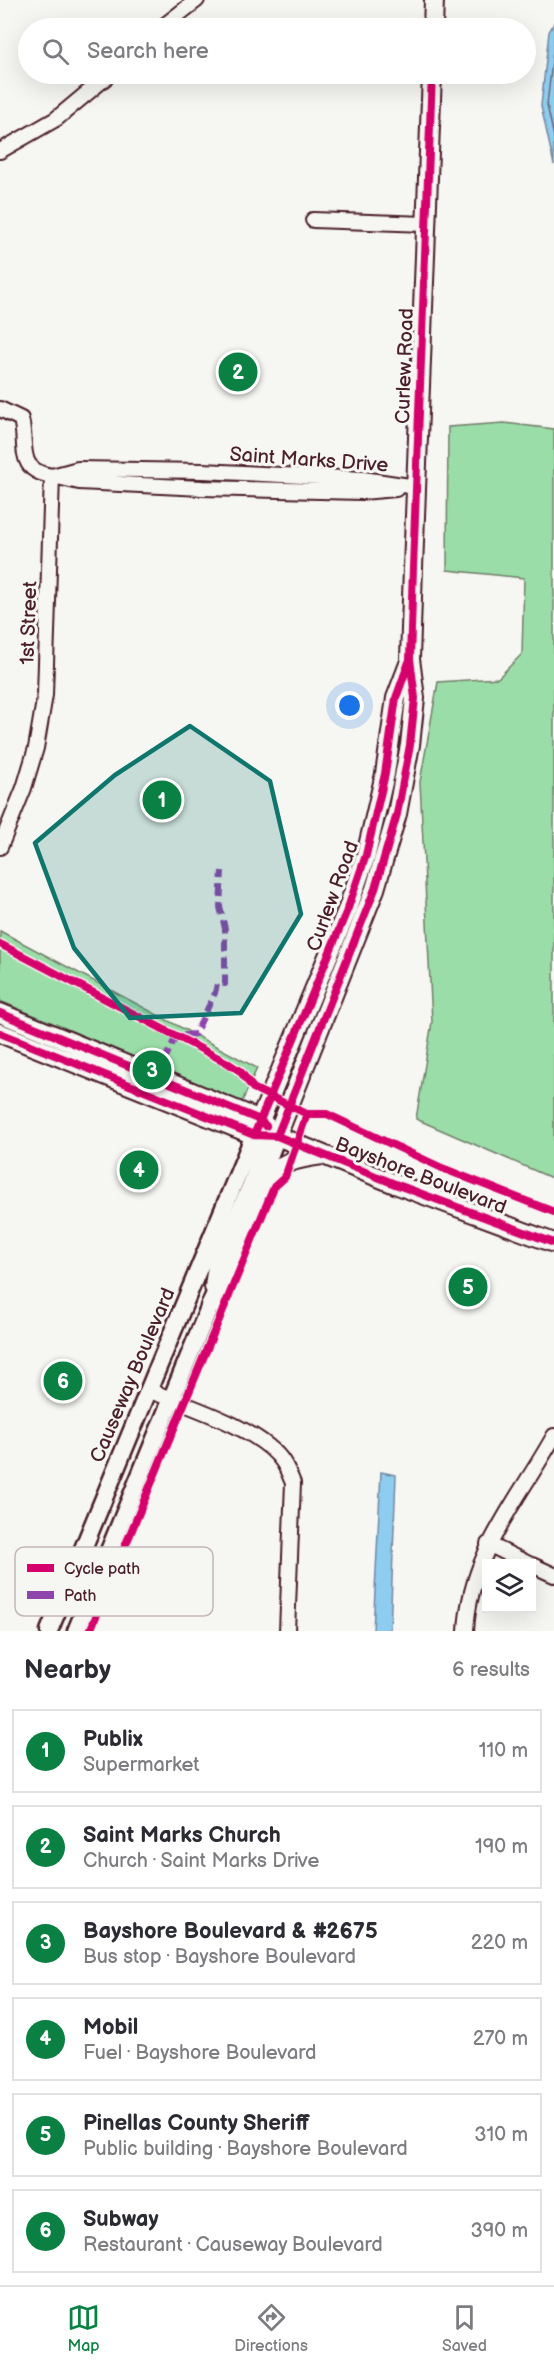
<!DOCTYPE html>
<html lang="en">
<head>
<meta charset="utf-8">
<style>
	body { margin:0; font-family:"Balsamiq Sans",sans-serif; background:#f7f7f7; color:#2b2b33 }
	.controls { position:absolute; right:18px; bottom:18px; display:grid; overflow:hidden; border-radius:0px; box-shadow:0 6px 24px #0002 }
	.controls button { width:54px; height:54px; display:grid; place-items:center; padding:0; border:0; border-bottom:2px solid #e1e1e2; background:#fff; color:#2b2b33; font:30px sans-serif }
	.you { position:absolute; left:350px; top:706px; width:21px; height:21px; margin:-15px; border:4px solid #fff; border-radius:50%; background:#1a73e8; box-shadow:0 0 0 9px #1a73e833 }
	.badge { display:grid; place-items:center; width:39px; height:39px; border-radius:50%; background:#0b8043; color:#fff; font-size:20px; font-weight:700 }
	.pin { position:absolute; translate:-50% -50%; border:3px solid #fff; box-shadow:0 2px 6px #0006 }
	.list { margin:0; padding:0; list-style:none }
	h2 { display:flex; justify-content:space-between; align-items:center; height:78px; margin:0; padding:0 24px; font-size:26px }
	h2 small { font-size:20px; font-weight:400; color:#7c7c81 }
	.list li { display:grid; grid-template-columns:39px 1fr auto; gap:18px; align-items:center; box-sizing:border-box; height:84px; margin:0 12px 12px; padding:0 12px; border:2px solid #e1e1e2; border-radius:0px }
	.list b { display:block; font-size:22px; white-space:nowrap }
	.list p { margin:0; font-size:20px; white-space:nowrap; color:#7c7c81 }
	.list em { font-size:20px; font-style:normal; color:#7c7c81 }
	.icon { flex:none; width:33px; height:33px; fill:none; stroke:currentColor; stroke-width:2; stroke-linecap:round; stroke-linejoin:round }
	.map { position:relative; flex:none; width:554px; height:1631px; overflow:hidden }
	.search { position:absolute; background:#fff; box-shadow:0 6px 24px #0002; left:18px; right:18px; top:18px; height:66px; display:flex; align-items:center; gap:15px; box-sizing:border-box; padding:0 21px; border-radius:33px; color:#7c7c81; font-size:22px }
	.sheet { height:654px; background:#fff }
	nav { display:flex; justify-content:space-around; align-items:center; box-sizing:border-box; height:84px; border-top:2px solid #e1e1e2; background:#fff; font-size:16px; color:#7c7c81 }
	nav a { display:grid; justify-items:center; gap:3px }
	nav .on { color:#0b8043 }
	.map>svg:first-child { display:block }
	.green { fill:#9bdda8; stroke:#727e6a; stroke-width:1.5 }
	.water { fill:#8ecdef; stroke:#7387a1; stroke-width:1.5 }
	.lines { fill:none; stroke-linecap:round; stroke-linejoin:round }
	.shore { stroke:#656579; stroke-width:1.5 }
	.minor-casing { stroke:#4a1f2b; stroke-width:18 }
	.tertiary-casing { stroke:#4a1f2b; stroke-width:21 }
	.secondary-casing { stroke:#4a1f2b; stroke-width:22 }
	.minor { stroke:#f6f6f2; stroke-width:14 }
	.tertiary { stroke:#f6f6f2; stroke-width:16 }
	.secondary { stroke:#f6f6f2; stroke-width:18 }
	.quiet { stroke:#8e44ad; stroke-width:6; stroke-dasharray:12 6; stroke-linecap:butt }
	.cycleway-casing { stroke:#f6f6f2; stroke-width:11 }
	.cycleway { stroke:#d6006c; stroke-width:8 }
	.marked { fill:#0f766e; fill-opacity:0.2; stroke:#0f766e; stroke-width:4.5; stroke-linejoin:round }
	.labels { text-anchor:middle; stroke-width:6; stroke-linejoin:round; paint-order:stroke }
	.street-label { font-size:20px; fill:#4a1f2b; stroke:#f6f6f2 }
	.key { fill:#f6f6f2; stroke:#c2b6b6; stroke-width:1.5 }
	.key-label { font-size:16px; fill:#4a1f2b }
</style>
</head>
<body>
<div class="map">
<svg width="554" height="1631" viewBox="0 0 554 1631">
	<rect width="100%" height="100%" fill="#f6f6f2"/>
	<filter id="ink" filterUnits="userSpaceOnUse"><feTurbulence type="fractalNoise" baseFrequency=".0167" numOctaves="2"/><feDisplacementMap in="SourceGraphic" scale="12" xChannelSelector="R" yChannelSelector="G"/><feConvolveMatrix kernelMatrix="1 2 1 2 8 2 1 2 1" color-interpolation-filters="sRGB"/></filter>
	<g filter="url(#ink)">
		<!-- green -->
		<path class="green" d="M 504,423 L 554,429 L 554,1179 L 416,1119 L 432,1022 L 420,782 L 438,682 L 498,678 L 522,654 L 524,578 L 447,570 L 448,427 Z
			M 0,931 L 257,1068 L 242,1102 L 0,1001 Z"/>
		<!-- water -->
		<path class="water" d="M 554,23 L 554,165 L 541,106 L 549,32 Z
			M 381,1472 L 396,1475 L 390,1631 L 373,1631 Z"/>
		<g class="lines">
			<!-- shore -->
			<path class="shore" d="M 554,44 L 547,105 L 554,137"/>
			<defs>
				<path id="minor" d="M 161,28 L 197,0
					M 0,151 L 56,119 L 110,74
					M 313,220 L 426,224
					M 0,409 L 21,419 C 28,446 15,470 52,476 L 45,695 L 36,748 L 24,788 L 0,847
					M 52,476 L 78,469 L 203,471 L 363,479 L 416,487
					M 53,476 L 79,482 L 202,488 L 362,492 L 396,489
					M 148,1390 C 185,1405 262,1429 283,1462 C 287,1468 290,1476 293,1483 L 287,1631
					M 488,1544 L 529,1564
					M 532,1565 L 554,1575
					M 466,1631 C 470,1553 518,1501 554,1436"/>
				<path id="tertiary" d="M 262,1175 L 277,1136
					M 49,1631 L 254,1135
					M 76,1631 L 215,1293"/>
				<path id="secondary" d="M 433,28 L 434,0
					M 0,1013 L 260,1120 L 269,1129
					M 0,1033 L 254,1135 L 277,1136 L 395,1184 L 554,1243
					M 254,1135 L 348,908 L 366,855 L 385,774 L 396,698 L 409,664
					M 277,1136 L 375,889 L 397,814 L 410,745 L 415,698 L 410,659 L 413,568 L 432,74
					M 214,1287 C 215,1279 216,1271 218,1263 C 232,1219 269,1173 261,1125
					M 210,1306 L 230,1268 L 271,1174 C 286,1160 302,1158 322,1155"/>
			</defs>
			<!-- minor casing -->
			<use href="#minor" class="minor-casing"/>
			<!-- tertiary casing -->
			<use href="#tertiary" class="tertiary-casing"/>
			<!-- secondary casing -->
			<use href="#secondary" class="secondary-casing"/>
			<!-- minor -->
			<use href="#minor" class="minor"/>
			<!-- tertiary -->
			<use href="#tertiary" class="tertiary"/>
			<!-- secondary -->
			<use href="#secondary" class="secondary"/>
			<!-- quiet -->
			<path class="quiet" d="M 156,1078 L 176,1036 L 195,1034 L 215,993 L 217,984 L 225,984 L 225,929 L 220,907 L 222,871"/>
			<defs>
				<path id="cycleway" d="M 0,944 L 226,1062 L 240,1071 L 253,1088 L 307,1114 L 327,1114 L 442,1168 L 554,1212
					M 0,1013 L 260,1120 L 266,1126
					M 0,1033 L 254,1135 L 277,1136 L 395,1184 L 554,1243
					M 254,1135 L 348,908 L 366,855 L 385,774 L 396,698 L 409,662
					M 277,1136 L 375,889 L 397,814 L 410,745 L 415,698 L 410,659 L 413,568 L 432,74
					M 90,1631 L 274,1187 L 285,1177 L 307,1114"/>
			</defs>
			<!-- cycleway casing -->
			<use href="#cycleway" class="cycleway-casing"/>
			<!-- cycleway -->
			<use href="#cycleway" class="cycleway"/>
		</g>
	</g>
	<!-- marked area -->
	<path class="marked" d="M 190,726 L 270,781 L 301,914 L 241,1013 L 130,1018 L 74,948 L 35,843 L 115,775 Z"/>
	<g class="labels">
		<!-- street labels -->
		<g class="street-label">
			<text transform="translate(404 366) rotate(-88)" y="7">Curlew Road</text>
			<text transform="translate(309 459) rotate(4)" y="7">Saint Marks Drive</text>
			<text transform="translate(28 623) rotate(-88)" y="7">1st Street</text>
			<text transform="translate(332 896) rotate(-70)" y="7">Curlew Road</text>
			<text transform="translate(421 1175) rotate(21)" y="7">Bayshore Boulevard</text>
			<text transform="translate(132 1375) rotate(-67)" y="7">Causeway Boulevard</text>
		</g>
	</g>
	<!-- legend -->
	<rect x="15" y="1547" width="198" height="69" rx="9" class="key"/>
	<rect x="27" y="1564" width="27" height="8" fill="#d6006c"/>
	<rect x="27" y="1591" width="27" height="8" fill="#8e44ad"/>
	<g class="key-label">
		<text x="64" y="1574">Cycle path</text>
		<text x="64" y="1601">Path</text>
	</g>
</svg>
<div class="controls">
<button><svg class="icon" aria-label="layers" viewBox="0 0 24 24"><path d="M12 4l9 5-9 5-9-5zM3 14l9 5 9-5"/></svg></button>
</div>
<div class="you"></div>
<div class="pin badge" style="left:162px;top:800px">1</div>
<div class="pin badge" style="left:238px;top:372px">2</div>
<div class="pin badge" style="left:152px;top:1070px">3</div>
<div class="pin badge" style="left:139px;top:1170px">4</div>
<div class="pin badge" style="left:468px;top:1287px">5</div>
<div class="pin badge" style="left:63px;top:1381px">6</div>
<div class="search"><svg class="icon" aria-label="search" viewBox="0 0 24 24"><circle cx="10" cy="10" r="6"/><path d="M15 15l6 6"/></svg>Search here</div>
</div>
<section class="sheet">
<h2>Nearby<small>6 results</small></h2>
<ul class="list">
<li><span class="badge">1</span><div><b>Publix</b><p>Supermarket</p></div><em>110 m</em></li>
<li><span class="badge">2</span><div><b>Saint Marks Church</b><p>Church · Saint Marks Drive</p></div><em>190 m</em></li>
<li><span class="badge">3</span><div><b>Bayshore Boulevard &amp; #2675</b><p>Bus stop · Bayshore Boulevard</p></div><em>220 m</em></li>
<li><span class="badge">4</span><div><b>Mobil</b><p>Fuel · Bayshore Boulevard</p></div><em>270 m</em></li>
<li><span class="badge">5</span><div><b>Pinellas County Sheriff</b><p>Public building · Bayshore Boulevard</p></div><em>310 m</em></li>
<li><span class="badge">6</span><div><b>Subway</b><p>Restaurant · Causeway Boulevard</p></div><em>390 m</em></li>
</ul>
</section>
<nav>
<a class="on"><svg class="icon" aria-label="map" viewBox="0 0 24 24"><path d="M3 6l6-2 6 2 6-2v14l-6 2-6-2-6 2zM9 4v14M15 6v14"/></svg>Map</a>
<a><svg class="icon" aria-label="directions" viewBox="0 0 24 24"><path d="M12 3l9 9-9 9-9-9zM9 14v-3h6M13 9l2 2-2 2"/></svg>Directions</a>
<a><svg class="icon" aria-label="saved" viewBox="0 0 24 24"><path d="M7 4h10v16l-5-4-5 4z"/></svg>Saved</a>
</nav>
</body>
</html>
